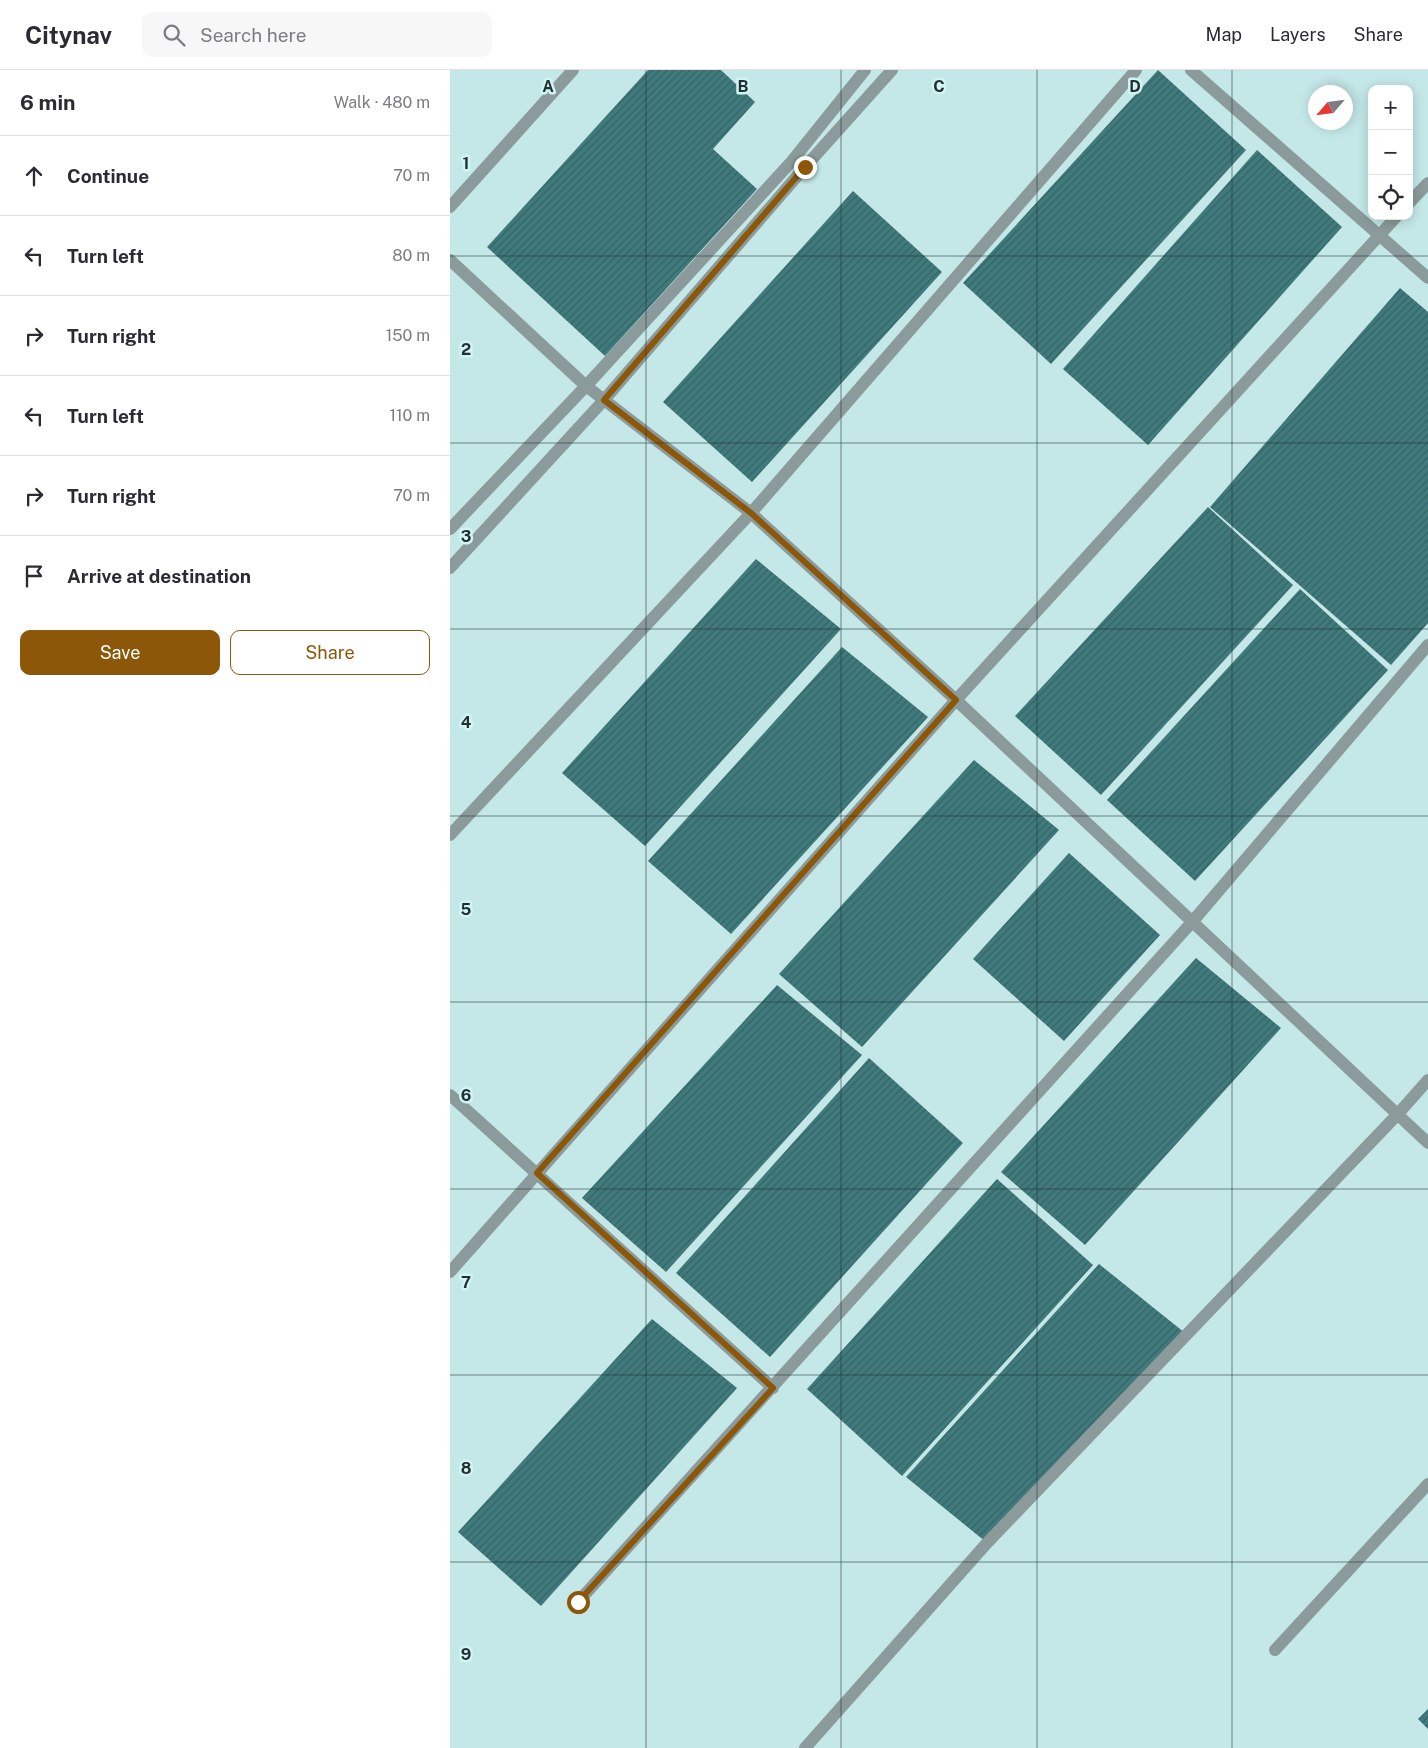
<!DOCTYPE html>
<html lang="en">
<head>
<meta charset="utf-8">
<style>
	body { margin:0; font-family:"Public Sans",sans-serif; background:#f7f7f7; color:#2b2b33 }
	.controls { position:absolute; right:15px; top:15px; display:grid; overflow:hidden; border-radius:10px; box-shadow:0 2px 12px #0003 }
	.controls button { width:45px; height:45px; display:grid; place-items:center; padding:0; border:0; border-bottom:1px solid #e1e1e2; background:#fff; color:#2b2b33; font:25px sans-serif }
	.compass { position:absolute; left:858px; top:15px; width:45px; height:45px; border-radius:50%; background:#fff; box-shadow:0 2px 12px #0003; rotate:242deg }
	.stop { position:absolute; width:15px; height:15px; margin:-11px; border:4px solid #8c5708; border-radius:50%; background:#fff }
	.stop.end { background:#8c5708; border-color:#fff; box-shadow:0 1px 5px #0008 }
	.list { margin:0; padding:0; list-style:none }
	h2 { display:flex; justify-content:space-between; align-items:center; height:65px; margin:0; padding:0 20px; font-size:21px }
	h2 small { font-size:16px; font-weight:400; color:#7c7c81 }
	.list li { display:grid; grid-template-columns:32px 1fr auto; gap:15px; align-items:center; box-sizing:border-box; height:80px; padding:0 20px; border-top:1px solid #e1e1e2 }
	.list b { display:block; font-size:19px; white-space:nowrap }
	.list em { font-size:16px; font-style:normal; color:#7c7c81 }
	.actions { display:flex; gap:10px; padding:15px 20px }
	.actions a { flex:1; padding:11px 0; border:1px solid #8c5708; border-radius:10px; text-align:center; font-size:18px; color:#8c5708 }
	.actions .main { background:#8c5708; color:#fff }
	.icon { flex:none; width:28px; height:28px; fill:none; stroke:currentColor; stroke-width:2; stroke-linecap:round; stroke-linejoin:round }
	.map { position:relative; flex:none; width:978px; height:1678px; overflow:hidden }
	header { display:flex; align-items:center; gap:30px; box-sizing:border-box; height:70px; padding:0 25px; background:#fff; border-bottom:1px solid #e1e1e2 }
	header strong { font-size:24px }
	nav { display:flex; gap:28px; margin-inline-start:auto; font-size:18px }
	.search { width:350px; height:45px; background:#f7f7f7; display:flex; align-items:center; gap:12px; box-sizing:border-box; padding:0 18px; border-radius:10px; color:#7c7c81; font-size:19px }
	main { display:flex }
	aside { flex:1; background:#fff }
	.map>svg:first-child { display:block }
	.building { fill:url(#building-hatch) }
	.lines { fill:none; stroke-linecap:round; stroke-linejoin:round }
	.street { stroke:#8b9a9a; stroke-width:12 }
	.route { stroke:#8c5708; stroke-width:6 }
	.grid { fill:none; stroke:#223030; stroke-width:1; stroke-opacity:0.55 }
	.grid-label { font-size:16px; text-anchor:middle; font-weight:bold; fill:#223030; stroke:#d1f5f5; stroke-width:5; stroke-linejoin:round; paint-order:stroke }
</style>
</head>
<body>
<header>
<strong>Citynav</strong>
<div class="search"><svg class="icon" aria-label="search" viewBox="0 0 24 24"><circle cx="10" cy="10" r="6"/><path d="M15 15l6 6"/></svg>Search here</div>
<nav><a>Map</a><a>Layers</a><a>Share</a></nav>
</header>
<main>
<aside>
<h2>6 min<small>Walk · 480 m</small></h2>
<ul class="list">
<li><svg class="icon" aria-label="ahead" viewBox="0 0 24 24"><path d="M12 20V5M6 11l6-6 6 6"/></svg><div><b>Continue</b></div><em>70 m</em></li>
<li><svg class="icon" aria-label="left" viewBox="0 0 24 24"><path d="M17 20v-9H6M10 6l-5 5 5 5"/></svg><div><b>Turn left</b></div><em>80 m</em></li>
<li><svg class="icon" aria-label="right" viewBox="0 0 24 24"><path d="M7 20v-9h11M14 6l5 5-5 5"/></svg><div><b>Turn right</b></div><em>150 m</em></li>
<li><svg class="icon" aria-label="left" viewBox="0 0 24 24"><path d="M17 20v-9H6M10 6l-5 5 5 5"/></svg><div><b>Turn left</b></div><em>110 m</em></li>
<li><svg class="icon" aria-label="right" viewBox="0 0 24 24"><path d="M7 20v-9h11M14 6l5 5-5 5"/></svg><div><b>Turn right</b></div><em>70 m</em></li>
<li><svg class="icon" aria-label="arrive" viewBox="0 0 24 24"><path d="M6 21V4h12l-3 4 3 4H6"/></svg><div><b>Arrive at destination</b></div></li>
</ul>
<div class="actions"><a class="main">Save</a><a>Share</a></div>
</aside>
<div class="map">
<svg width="978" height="1678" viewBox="0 0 978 1678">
	<defs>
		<pattern id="building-hatch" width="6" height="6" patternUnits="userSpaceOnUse" patternTransform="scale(1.25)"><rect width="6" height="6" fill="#407a7c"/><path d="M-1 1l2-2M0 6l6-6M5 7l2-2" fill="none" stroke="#356466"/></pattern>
	</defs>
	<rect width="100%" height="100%" fill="#c4e7e8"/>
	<!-- building -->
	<path class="building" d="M 198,0 L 271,0 L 305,32 L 263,79 L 307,119 L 155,286 L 37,177 Z
		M 708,0 L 796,80 L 601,294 L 513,213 Z
		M 807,80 L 892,157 L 698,375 L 613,299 Z
		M 403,121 L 492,202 L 302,412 L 213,332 Z
		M 950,218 L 978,242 L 978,553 L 941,595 L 760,437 Z
		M 758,437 L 843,515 L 651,725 L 565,646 Z
		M 306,489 L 391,559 L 195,776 L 112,703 Z
		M 850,519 L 938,600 L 745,811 L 657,730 Z
		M 392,577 L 478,647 L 281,864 L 198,791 Z
		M 524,690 L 609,760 L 412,977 L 329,904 Z
		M 619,783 L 710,865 L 614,971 L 523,889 Z
		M 746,888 L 831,958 L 635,1175 L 551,1102 Z
		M 327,915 L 412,985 L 216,1202 L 132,1128 Z
		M 419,988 L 513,1073 L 320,1287 L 226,1203 Z
		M 547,1109 L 643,1195 L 452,1406 L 357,1319 Z
		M 649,1194 L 735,1263 L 536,1472 L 456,1407 Z
		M 202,1249 L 287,1318 L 91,1536 L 8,1462 Z
		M 978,1639 L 978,1659 L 968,1649 Z"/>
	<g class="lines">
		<!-- street -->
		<path class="street" d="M 741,0 L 978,208
			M 959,133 L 978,113
			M 0,137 L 123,0
			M 0,190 L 136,316 L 301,443 L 506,630 L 978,1073
			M 0,459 L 136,316 L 342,91 L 415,0
			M 0,498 L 154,330 L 355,97 L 442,0
			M 0,765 L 301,443 L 686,0
			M 0,1025 L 323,1318
			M 0,1202 L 506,630 L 947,146
			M 128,1532 L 743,851 L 978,575
			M 825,1580 L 978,1414
			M 355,1678 L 537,1473 L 947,1045 L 978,1010"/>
	</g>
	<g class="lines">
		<!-- route -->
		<path class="route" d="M 128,1532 L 323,1318 L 87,1103 L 506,630 L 301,443 L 154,330 L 355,97"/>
	</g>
	<!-- grid -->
	<path class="grid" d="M 196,0 L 196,1678M 391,0 L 391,1678M 587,0 L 587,1678M 782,0 L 782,1678M 0,186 L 978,186M 0,373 L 978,373M 0,559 L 978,559M 0,746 L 978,746M 0,932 L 978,932M 0,1119 L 978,1119M 0,1305 L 978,1305M 0,1492 L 978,1492"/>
	<g class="grid-label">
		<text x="98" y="22">A</text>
		<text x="293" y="22">B</text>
		<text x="489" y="22">C</text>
		<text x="685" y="22">D</text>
		<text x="16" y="99">1</text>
		<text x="16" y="285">2</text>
		<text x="16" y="472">3</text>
		<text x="16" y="658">4</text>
		<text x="16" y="845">5</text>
		<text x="16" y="1031">6</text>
		<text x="16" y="1218">7</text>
		<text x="16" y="1404">8</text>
		<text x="16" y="1590">9</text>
	</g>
</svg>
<div class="controls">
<button>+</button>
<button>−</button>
<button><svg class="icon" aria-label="locate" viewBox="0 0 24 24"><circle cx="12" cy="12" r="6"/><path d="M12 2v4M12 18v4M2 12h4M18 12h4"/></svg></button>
</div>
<svg class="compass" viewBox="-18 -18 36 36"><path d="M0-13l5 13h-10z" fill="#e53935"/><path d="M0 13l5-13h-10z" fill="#7c7c81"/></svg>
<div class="stop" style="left:128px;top:1532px"></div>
<div class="stop end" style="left:355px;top:97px"></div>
</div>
</main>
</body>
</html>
